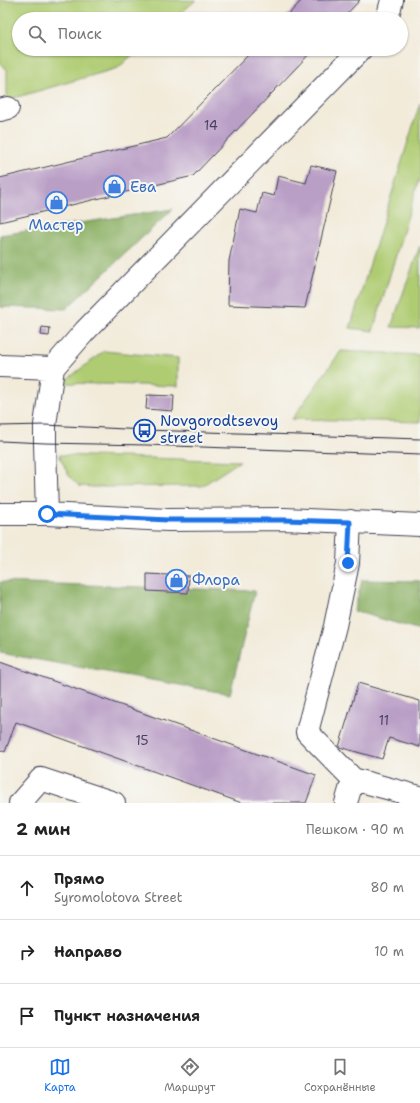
<!DOCTYPE html>
<html lang="ru">
<head>
<meta charset="utf-8">
<style>
	body { margin:0; font-family:"Shantell Sans",sans-serif; background:#f6f6f6; color:#222 }
	.stop { position:absolute; width:12px; height:12px; margin:-9px; border:3px solid #1a73e8; border-radius:50%; background:#fff }
	.stop.end { background:#1a73e8; border-color:#fff; box-shadow:0 1px 4px #0008 }
	.list { margin:0; padding:0; list-style:none }
	h2 { display:flex; justify-content:space-between; align-items:center; height:52px; margin:0; padding:0 16px; font-size:17px }
	h2 small { font-size:13px; font-weight:400; color:#767676 }
	.list li { display:grid; grid-template-columns:26px 1fr auto; gap:12px; align-items:center; box-sizing:border-box; height:64px; padding:0 16px; border-top:1px solid #e0e0e0 }
	.list b { display:block; font-size:15px; white-space:nowrap }
	.list p { margin:0; font-size:13px; white-space:nowrap; color:#767676 }
	.list em { font-size:13px; font-style:normal; color:#767676 }
	.icon { flex:none; width:22px; height:22px; fill:none; stroke:currentColor; stroke-width:2; stroke-linecap:round; stroke-linejoin:round }
	.map { position:relative; flex:none; width:420px; height:803px; overflow:hidden }
	.search { position:absolute; background:#fff; box-shadow:0 1px 3px #0004; left:12px; right:12px; top:12px; height:44px; display:flex; align-items:center; gap:10px; box-sizing:border-box; padding:0 14px; border-radius:22px; color:#767676; font-size:15px }
	.sheet { height:244px; background:#fff }
	nav { display:flex; justify-content:space-around; align-items:center; box-sizing:border-box; height:56px; border-top:1px solid #e0e0e0; background:#fff; font-size:11px; color:#767676 }
	nav a { display:grid; justify-items:center; gap:2px }
	nav .on { color:#1a73e8 }
	.map>svg:first-child { display:block }
	.green { fill:#afcc72; stroke:#687756 }
	.forest { fill:#8bb064; stroke:#566950 }
	.building { fill:#b99ec6 }
	.lines { fill:none; stroke-linecap:round; stroke-linejoin:round }
	.minor-casing { stroke:#414053; stroke-width:24 }
	.minor { stroke:#fff; stroke-width:22 }
	.tram { stroke:#22223b; stroke-width:1 }
	.route { stroke:#1a73e8; stroke-width:5 }
	.labels { text-anchor:middle; stroke-width:4; stroke-linejoin:round; paint-order:stroke }
	.number-label { font-size:13px; fill:#48415e }
	.shop-label { font-size:15px; fill:#366cbe; stroke:#f6f6f2; text-anchor:start }
	.transit-label { font-size:15px; fill:#164399; stroke:#f6f6f2; text-anchor:start }
</style>
</head>
<body>
<div class="map">
<svg width="420" height="803" viewBox="0 0 420 803">
	<rect width="100%" height="100%" fill="#f6f6f2"/>
	<filter id="ink" filterUnits="userSpaceOnUse"><feTurbulence type="fractalNoise" baseFrequency=".025" numOctaves="2"/><feDisplacementMap in="SourceGraphic" scale="8" xChannelSelector="R" yChannelSelector="G"/><feConvolveMatrix kernelMatrix="1 2 1 2 8 2 1 2 1" color-interpolation-filters="sRGB"/></filter>
	<filter id="wash" filterUnits="userSpaceOnUse"><feTurbulence type="fractalNoise" baseFrequency=".012" numOctaves="4" result="noise"/><feDisplacementMap in="SourceGraphic" scale="16" xChannelSelector="R" yChannelSelector="G"/><feGaussianBlur stdDeviation="0.9" result="paint"/><feColorMatrix in="noise" values="0 0 0 0 0 0 0 0 0 0 0 0 0 0 0 0 0 1.4 0 .05"/><feComposite in="paint" operator="in"/></filter>
	<g filter="url(#wash)">
		<rect width="100%" height="100%" fill="#f2ebda"/>
		<!-- green -->
		<path class="green" d="M 0,0 L 196,0 L 174,19 L 19,19 L 19,49 L 139,49 L 118,68 L 7,100 L 7,69 L 0,64 Z
			M 420,103 L 420,176 L 373,331 L 350,328 Z
			M 420,246 L 420,328 L 391,327 Z
			M 104,351 L 178,358 L 178,386 L 62,383 Z
			M 341,351 L 420,355 L 420,422 L 292,419 Z
			M 59,455 L 240,461 L 202,486 L 94,487 L 79,486 L 69,476 Z"/>
		<!-- forest -->
		<path class="forest" d="M 173,209 L 66,309 L 0,307 L 0,235 Z
			M 362,580 L 420,581 L 420,630 L 354,611 Z
			M 0,582 L 255,591 L 230,694 L 0,653 Z"/>
		<g id="blocks">
			<!-- building -->
			<path class="building" d="M 302,0 L 360,0 L 342,19 L 284,19 Z
				M 254,49 L 314,49 L 193,176 L 0,222 L 0,178 L 167,138 Z
				M 311,165 L 337,171 L 305,308 L 228,305 L 229,261 L 240,209 L 257,213 L 262,193 L 274,196 L 278,176 L 306,183 Z
				M 42,327 L 50,328 L 49,336 L 41,335 Z
				M 147,395 L 174,396 L 173,411 L 146,409 Z
				M 147,574 L 189,576 L 188,593 L 147,591 Z
				M 0,662 L 316,775 L 306,803 L 242,803 L 16,722 L 5,752 L 0,750 Z
				M 358,683 L 420,701 L 420,747 L 389,738 L 382,759 L 339,747 Z"/>
		</g>
	</g>
	<g filter="url(#ink)">
		<use href="#blocks" fill-opacity="0" stroke="#414053" stroke-width="1"/>
		<g class="lines">
			<defs>
				<path id="minor" d="M 387,19 L 392,0
					M 0,110 L 8,108
					M 0,366 L 53,368 L 45,425 L 45,443 L 47,514
					M 53,368 L 85,331 L 361,49
					M 0,514 L 47,514 L 168,520 L 284,519 L 420,525
					M 350,521 L 348,563 L 335,626 L 307,732 L 353,779
					M 20,803 L 41,779 L 114,803
					M 346,803 L 353,779 L 420,797"/>
			</defs>
			<!-- minor casing -->
			<use href="#minor" class="minor-casing"/>
			<!-- minor -->
			<use href="#minor" class="minor"/>
			<!-- tram -->
			<path class="tram" d="M 0,426 L 45,425 L 145,430 L 420,439
				M 0,441 L 45,443 L 147,445 L 420,455"/>
		</g>
	</g>
	<g class="lines" filter="url(#ink)">
		<!-- route -->
		<path class="route" d="M 47,514 L 168,520 L 284,520 L 350,522 L 348,563"/>
	</g>
	<!-- icons -->
	<defs>
		<symbol id="shop-ring" viewBox="-11 -11 22 22"><circle r="9.5" fill="#f6f6f2" stroke="#3f7fe0" stroke-width="1.5"/><path d="M-5-2.5h2.3a2.7 3.5 0 0 1 5.4 0H5L5.5 6h-11ZM-1.5-2.5h3a1.5 2.3 0 0 0-3 0Z" fill="#3f7fe0"/></symbol>
		<symbol id="bus-ring" viewBox="-11 -11 22 22"><circle r="9.5" fill="#f6f6f2" stroke="#1a4fb4" stroke-width="1.5"/><path d="M-5-6H5V4H4V6H2V4H-2V6H-4V4H-5ZM-3.5-4V0h7V-4ZM-3.5 1.2v1.5H-2V1.2ZM2 1.2v1.5H3.5V1.2Z" fill="#1a4fb4"/></symbol>
	</defs>
	<g fill-rule="evenodd">
		<use href="#shop-ring" x="102" y="174" width="25" height="25"/>
		<use href="#shop-ring" x="44" y="190" width="25" height="25"/>
		<use href="#bus-ring" x="132" y="418" width="25" height="25"/>
		<use href="#shop-ring" x="164" y="568" width="25" height="25"/>
	</g>
	<g class="labels">
		<!-- number labels -->
		<g class="number-label">
			<text x="211" y="130">14</text>
			<text x="384" y="725">11</text>
			<text x="142" y="745">15</text>
		</g>
		<!-- shop labels -->
		<g class="shop-label">
			<text x="130" y="192">Ева</text>
			<text x="56" y="230" text-anchor="middle">Мастер</text>
			<text x="192" y="585">Флора</text>
		</g>
		<!-- transit labels -->
		<g class="transit-label">
			<text x="160" y="426">Novgorodtsevoy<tspan x="160" dy="17">street</tspan></text>
		</g>
	</g>
</svg>
<div class="stop" style="left:47px;top:514px"></div>
<div class="stop end" style="left:348px;top:563px"></div>
<div class="search"><svg class="icon" aria-label="search" viewBox="0 0 24 24"><circle cx="10" cy="10" r="6"/><path d="M15 15l6 6"/></svg>Поиск</div>
</div>
<section class="sheet">
<h2>2 мин<small>Пешком · 90 m</small></h2>
<ul class="list">
<li><svg class="icon" aria-label="ahead" viewBox="0 0 24 24"><path d="M12 20V5M6 11l6-6 6 6"/></svg><div><b>Прямо</b><p>Syromolotova Street</p></div><em>80 m</em></li>
<li><svg class="icon" aria-label="right" viewBox="0 0 24 24"><path d="M7 20v-9h11M14 6l5 5-5 5"/></svg><div><b>Направо</b></div><em>10 m</em></li>
<li><svg class="icon" aria-label="arrive" viewBox="0 0 24 24"><path d="M6 21V4h12l-3 4 3 4H6"/></svg><div><b>Пункт назначения</b></div></li>
</ul>
</section>
<nav>
<a class="on"><svg class="icon" aria-label="map" viewBox="0 0 24 24"><path d="M3 6l6-2 6 2 6-2v14l-6 2-6-2-6 2zM9 4v14M15 6v14"/></svg>Карта</a>
<a><svg class="icon" aria-label="directions" viewBox="0 0 24 24"><path d="M12 3l9 9-9 9-9-9zM9 14v-3h6M13 9l2 2-2 2"/></svg>Маршрут</a>
<a><svg class="icon" aria-label="saved" viewBox="0 0 24 24"><path d="M7 4h10v16l-5-4-5 4z"/></svg>Сохранённые</a>
</nav>
</body>
</html>
